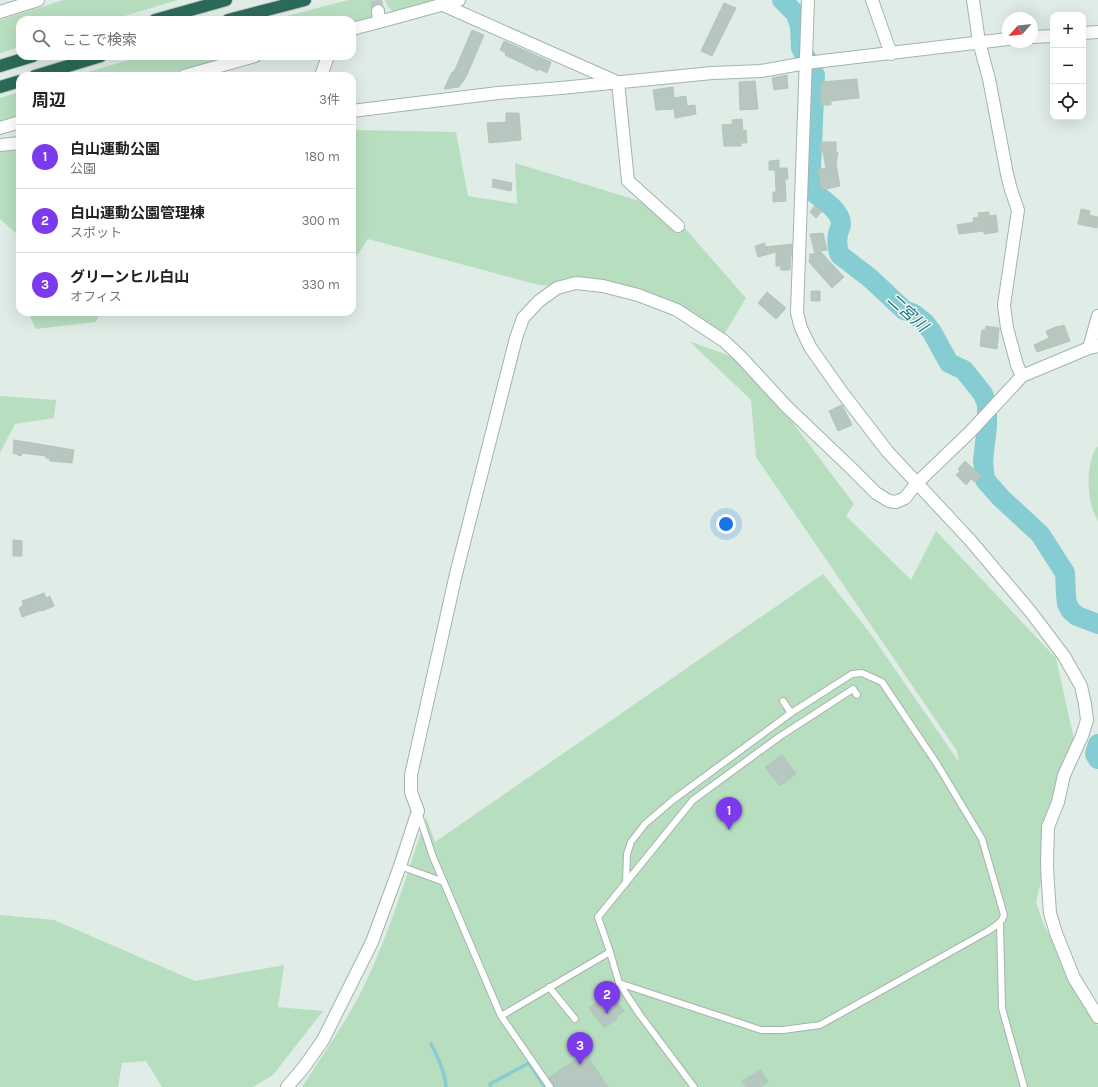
<!DOCTYPE html>
<html lang="ja">
<head>
<meta charset="utf-8">
<style>
	body { margin:0; font-family:Karla,"Noto Sans JP",sans-serif; background:#f2f2f2; color:#202124 }
	.controls { position:absolute; right:12px; top:12px; display:grid; overflow:hidden; border-radius:8px; box-shadow:0 4px 16px #0002 }
	.controls button { width:36px; height:36px; display:grid; place-items:center; padding:0; border:0; border-bottom:1px solid #e0e0e0; background:#fff; color:#202124; font:20px sans-serif }
	.compass { position:absolute; left:1002px; top:12px; width:36px; height:36px; border-radius:50%; background:#fff; box-shadow:0 4px 16px #0002; rotate:243deg }
	.you { position:absolute; left:726px; top:524px; width:14px; height:14px; margin:-10px; border:3px solid #fff; border-radius:50%; background:#1a73e8; box-shadow:0 0 0 6px #1a73e833 }
	.badge { display:grid; place-items:center; width:26px; height:26px; border-radius:50%; background:#7c3aed; color:#fff; font-size:13px; font-weight:700 }
	.pin { position:absolute; translate:-50% -33px; filter:drop-shadow(0 1px 2px #0008) }
	.pin::after { content:''; position:absolute; top:21px; width:14px; height:12px; background:inherit; clip-path:polygon(0 0,100% 0,50% 100%) }
	.list { margin:0; padding:0; list-style:none }
	h2 { display:flex; justify-content:space-between; align-items:center; height:52px; margin:0; padding:0 16px; font-size:17px }
	h2 small { font-size:13px; font-weight:400; color:#757577 }
	.list li { display:grid; grid-template-columns:26px 1fr auto; gap:12px; align-items:center; box-sizing:border-box; height:64px; padding:0 16px; border-top:1px solid #e0e0e0 }
	.list b { display:block; font-size:15px; white-space:nowrap }
	.list p { margin:0; font-size:13px; white-space:nowrap; color:#757577 }
	.list em { font-size:13px; font-style:normal; color:#757577 }
	.icon { flex:none; width:22px; height:22px; fill:none; stroke:currentColor; stroke-width:2; stroke-linecap:round; stroke-linejoin:round }
	.map { position:relative; flex:none; width:1098px; height:1087px; overflow:hidden }
	.search { position:absolute; background:#fff; box-shadow:0 4px 16px #0002; left:16px; top:16px; width:340px; height:44px; display:flex; align-items:center; gap:10px; box-sizing:border-box; padding:0 14px; border-radius:12px; color:#757577; font-size:15px }
	.panel { position:absolute; background:#fff; box-shadow:0 4px 16px #0002; left:16px; top:72px; width:340px; height:244px; border-radius:12px }
	.map>svg:first-child { display:block }
	.green { fill:#b8dec0 }
	.lines { fill:none; stroke-linecap:round; stroke-linejoin:round }
	.stream { stroke:#86ccd3; stroke-width:3.5 }
	.river { stroke:#86ccd3; stroke-width:20 }
	.building { fill:#b5c7bf; stroke:#b2c6bc }
	.minor-tunnel { stroke:#bac9c2; stroke-width:12; stroke-dasharray:12 6; stroke-linecap:butt }
	.service-casing { stroke:#a3b4ad; stroke-width:8 }
	.minor-casing { stroke:#a3b4ad; stroke-width:14 }
	.tertiary-casing { stroke:#a3b4ad; stroke-width:14 }
	.motorway-casing { stroke:#c1c9c6; stroke-width:14 }
	.service { stroke:#fff; stroke-width:6 }
	.minor { stroke:#fff; stroke-width:12 }
	.tertiary { stroke:#fff; stroke-width:12 }
	.motorway { stroke:#2b6a59; stroke-width:12 }
	.labels { text-anchor:middle; stroke-width:3; stroke-linejoin:round; paint-order:stroke }
	.water-label { font-size:16px; font-style:italic; fill:#18717b; stroke:#f1f8f4 }
</style>
</head>
<body>
<div class="map">
<svg width="1098" height="1087" viewBox="0 0 1098 1087">
	<rect width="100%" height="100%" fill="#e0ece6"/>
	<!-- green -->
	<path class="green" d="M 63,0 L 178,0 L 111,20 L 20,20 L 20,47 L 0,53 L 0,20 Z
		M 348,0 L 373,0 C 378,20 368,19 352,25 L 352,20 L 272,20 Z
		M 385,0 L 443,0 L 395,12 C 389,9 387,6 385,0 Z
		M 143,56 L 247,56 L 178,76 L 74,76 Z
		M 20,92 L 20,121 L 0,126 L 0,98 Z
		M 352,130 L 456,132 L 468,196 L 517,204 L 515,163 L 669,210 L 746,298 L 723,336 L 631,291 L 539,285 L 368,239 L 352,263 Z
		M 20,140 L 20,237 L 0,219 L 0,147 Z
		M 28,312 L 100,312 L 96,322 L 36,329 Z
		M 689,341 L 747,362 L 854,504 L 846,516 L 911,580 L 936,531 L 1056,658 L 1075,744 L 1036,902 L 1043,923 L 1098,1026 L 1098,1087 L 302,1087 C 323,1054 347,1021 364,986 C 390,932 407,874 426,817 L 435,842 L 823,574 L 870,633 L 959,762 L 957,751 L 756,457 L 751,400 Z
		M 0,396 L 56,400 L 54,418 L 15,424 L 0,453 Z
		M 1098,446 L 1098,521 C 1096,517 1094,514 1093,510 C 1087,493 1086,460 1098,446 Z
		M 0,915 L 54,920 L 195,981 L 284,965 L 278,1007 L 323,1011 L 273,1075 L 253,1087 L 162,1087 L 146,1061 L 122,1063 L 118,1087 L 0,1087 Z"/>
	<g class="lines">
		<!-- stream -->
		<path class="stream" d="M 431,1044 C 438,1057 445,1072 446,1087
			M 491,1087 L 490,1084 L 529,1063 L 545,1087"/>
		<!-- river -->
		<path class="river" d="M 782,0 L 796,14 L 800,26 L 801,48 L 815,75 L 810,190 C 820,197 842,211 841,225 C 841,228 838,231 838,234 C 837,240 837,249 840,255 L 870,278 L 904,310 L 914,314 L 925,323 L 932,332 L 949,363 L 964,370 L 983,394 L 987,404 L 987,426 L 983,461 L 985,480 L 1001,498 L 1040,534 L 1065,573 L 1066,595 L 1067,604 L 1071,611 L 1077,616 L 1098,624
			M 1098,744 L 1095,754 L 1098,759"/>
	</g>
	<!-- building -->
	<path class="building" d="M 724,3 L 736,8 L 712,56 L 701,51 Z
		M 472,30 L 484,35 L 466,77 L 459,87 L 444,89 L 452,72 L 454,72 Z
		M 504,41 L 551,62 L 547,73 L 539,69 L 538,71 L 505,55 L 506,53 L 500,50 Z
		M 787,75 L 788,88 L 774,90 L 772,78 Z
		M 857,79 L 859,98 L 831,101 L 831,105 L 821,105 L 821,82 Z
		M 755,81 L 758,109 L 740,110 L 739,82 Z
		M 673,87 L 674,98 L 686,96 L 687,106 L 695,105 L 696,114 L 675,118 L 674,109 L 656,110 L 653,90 Z
		M 506,113 L 519,113 L 521,140 L 489,143 L 487,123 L 506,122 Z
		M 742,119 L 743,131 L 746,130 L 747,143 L 741,143 L 741,146 L 724,146 L 722,125 L 733,124 L 732,120 Z
		M 820,142 L 836,142 L 836,152 L 838,152 L 836,164 L 840,186 L 822,190 L 818,170 L 826,168 L 823,152 L 820,152 Z
		M 779,160 L 779,168 L 787,168 L 788,179 L 785,179 L 786,201 L 773,202 L 773,192 L 776,192 L 775,170 L 769,170 L 769,161 Z
		M 493,179 L 512,183 L 511,191 L 492,187 Z
		M 815,205 L 822,211 L 816,218 L 810,212 Z
		M 1081,209 L 1090,211 L 1089,215 L 1098,217 L 1097,228 L 1078,224 Z
		M 989,212 L 989,216 L 996,215 L 998,232 L 984,234 L 984,231 L 959,234 L 957,225 L 974,222 L 973,218 L 979,217 L 978,213 Z
		M 823,233 L 827,250 L 820,251 L 844,277 L 832,288 L 809,262 L 810,254 L 815,254 L 810,234 Z
		M 765,243 L 765,247 L 792,244 L 790,270 L 781,270 L 781,266 L 776,266 L 776,252 L 758,257 L 755,246 Z
		M 811,291 L 820,291 L 820,301 L 811,301 Z
		M 767,292 L 786,308 L 776,319 L 758,303 Z
		M 1064,325 L 1070,341 L 1037,352 L 1034,345 L 1049,338 L 1046,331 L 1058,326 L 1058,327 Z
		M 986,326 L 999,328 L 997,349 L 980,346 L 982,330 L 985,330 Z
		M 842,405 L 852,425 L 838,431 L 829,411 Z
		M 14,440 L 74,450 L 72,463 L 50,461 L 50,459 L 46,458 L 46,456 L 22,453 L 21,456 L 13,453 Z
		M 965,461 L 981,476 L 975,482 L 971,479 L 966,485 L 956,475 L 960,471 L 958,469 Z
		M 13,540 L 22,541 L 22,556 L 13,556 Z
		M 44,593 L 46,598 L 50,596 L 54,606 L 42,611 L 42,610 L 22,617 L 19,608 L 23,606 L 22,601 Z
		M 782,755 L 796,774 L 780,786 L 765,767 Z
		M 606,995 L 609,999 L 613,996 L 624,1011 L 616,1017 L 617,1019 L 604,1028 L 589,1008 Z
		M 585,1053 L 608,1087 L 554,1087 L 549,1078 Z
		M 760,1070 L 768,1082 L 761,1087 L 746,1087 L 742,1081 Z"/>
	<g class="lines">
		<!-- minor-tunnel -->
		<path class="minor-tunnel" d="M 376,0 L 378,11"/>
		<defs>
			<path id="service" d="M 783,701 L 791,713
				M 419,815 L 433,857 L 501,1016 L 610,952 L 619,983 L 640,1015 L 694,1087
				M 400,866 L 444,882
				M 1000,923 L 1002,1008 L 1024,1087
				M 610,952 L 598,917 L 693,800 L 779,737 L 853,689 L 857,695
				M 619,983 L 761,1030 L 783,1030 L 820,1025 L 988,931 C 995,926 1002,923 1004,915 L 982,839 L 937,764 L 882,682 L 862,673 L 852,674 L 791,713 L 673,800 L 645,824 L 631,842 L 627,854 L 626,883
				M 549,987 L 575,1019
				M 501,1016 L 550,1087"/>
			<path id="minor" d="M 872,0 L 891,54
				M 973,0 L 979,42 L 989,79 L 1007,174 L 1011,190 L 1018,210 L 1004,305 L 1007,328 L 1017,365 L 1022,376
				M 441,4 L 617,82
				M 0,12 L 38,0
				M 379,22 L 459,0
				M 352,29 L 379,22 L 378,11
				M 1083,33 L 1098,32
				M 1032,37 L 1053,36
				M 184,76 L 255,56
				M 321,76 L 328,56
				M 618,82 L 628,181 L 678,226
				M 352,111 L 498,93 L 561,88 L 712,73 L 761,71 L 806,63 L 1008,39
				M 0,128 L 20,122
				M 0,145 L 20,143
				M 1089,348 L 1098,316
				M 917,483 L 971,431 L 1022,376 L 1089,348 L 1098,346"/>
			<path id="tertiary" d="M 808,0 L 797,313 L 801,328 L 810,347 L 841,391 L 887,451 L 970,540 L 1030,611 L 1064,656 L 1081,686 L 1085,704 L 1087,720 L 1082,736 L 1064,775 L 1058,802 L 1048,827 L 1047,864 L 1048,884 L 1050,913 L 1056,933 L 1074,978 L 1098,1017
				M 287,1087 L 304,1067 L 323,1040 L 372,942 L 400,866 L 418,811 L 411,792 L 411,775 L 456,574 L 516,338 L 523,318 L 539,301 L 557,288 L 576,283 L 603,286 L 638,295 L 677,310 L 724,341 L 741,357 L 786,406 L 851,468 L 876,493 L 889,501 L 896,502 L 905,498 L 917,483"/>
			<path id="motorway" d="M 155,20 L 226,0
				M 228,20 L 305,0
				M 0,66 L 33,56
				M 35,76 L 101,56
				M 0,87 L 20,81"/>
		</defs>
		<!-- service casing -->
		<use href="#service" class="service-casing"/>
		<!-- minor casing -->
		<use href="#minor" class="minor-casing"/>
		<!-- tertiary casing -->
		<use href="#tertiary" class="tertiary-casing"/>
		<!-- motorway casing -->
		<use href="#motorway" class="motorway-casing"/>
		<!-- service -->
		<use href="#service" class="service"/>
		<!-- minor -->
		<use href="#minor" class="minor"/>
		<!-- tertiary -->
		<use href="#tertiary" class="tertiary"/>
		<!-- motorway -->
		<use href="#motorway" class="motorway"/>
	</g>
	<g class="labels">
		<!-- water labels -->
		<g class="water-label">
			<text transform="translate(908 312) rotate(42)" y="6">二宮川</text>
		</g>
	</g>
</svg>
<div class="controls">
<button>+</button>
<button>−</button>
<button><svg class="icon" aria-label="locate" viewBox="0 0 24 24"><circle cx="12" cy="12" r="6"/><path d="M12 2v4M12 18v4M2 12h4M18 12h4"/></svg></button>
</div>
<svg class="compass" viewBox="-18 -18 36 36"><path d="M0-13l5 13h-10z" fill="#e53935"/><path d="M0 13l5-13h-10z" fill="#757577"/></svg>
<div class="you"></div>
<div class="pin badge" style="left:729px;top:830px">1</div>
<div class="pin badge" style="left:607px;top:1014px">2</div>
<div class="pin badge" style="left:580px;top:1065px">3</div>
<div class="search"><svg class="icon" aria-label="search" viewBox="0 0 24 24"><circle cx="10" cy="10" r="6"/><path d="M15 15l6 6"/></svg>ここで検索</div>
<section class="panel">
<h2>周辺<small>3件</small></h2>
<ul class="list">
<li><span class="badge">1</span><div><b>白山運動公園</b><p>公園</p></div><em>180 m</em></li>
<li><span class="badge">2</span><div><b>白山運動公園管理棟</b><p>スポット</p></div><em>300 m</em></li>
<li><span class="badge">3</span><div><b>グリーンヒル白山</b><p>オフィス</p></div><em>330 m</em></li>
</ul>
</section>
</div>
</body>
</html>
